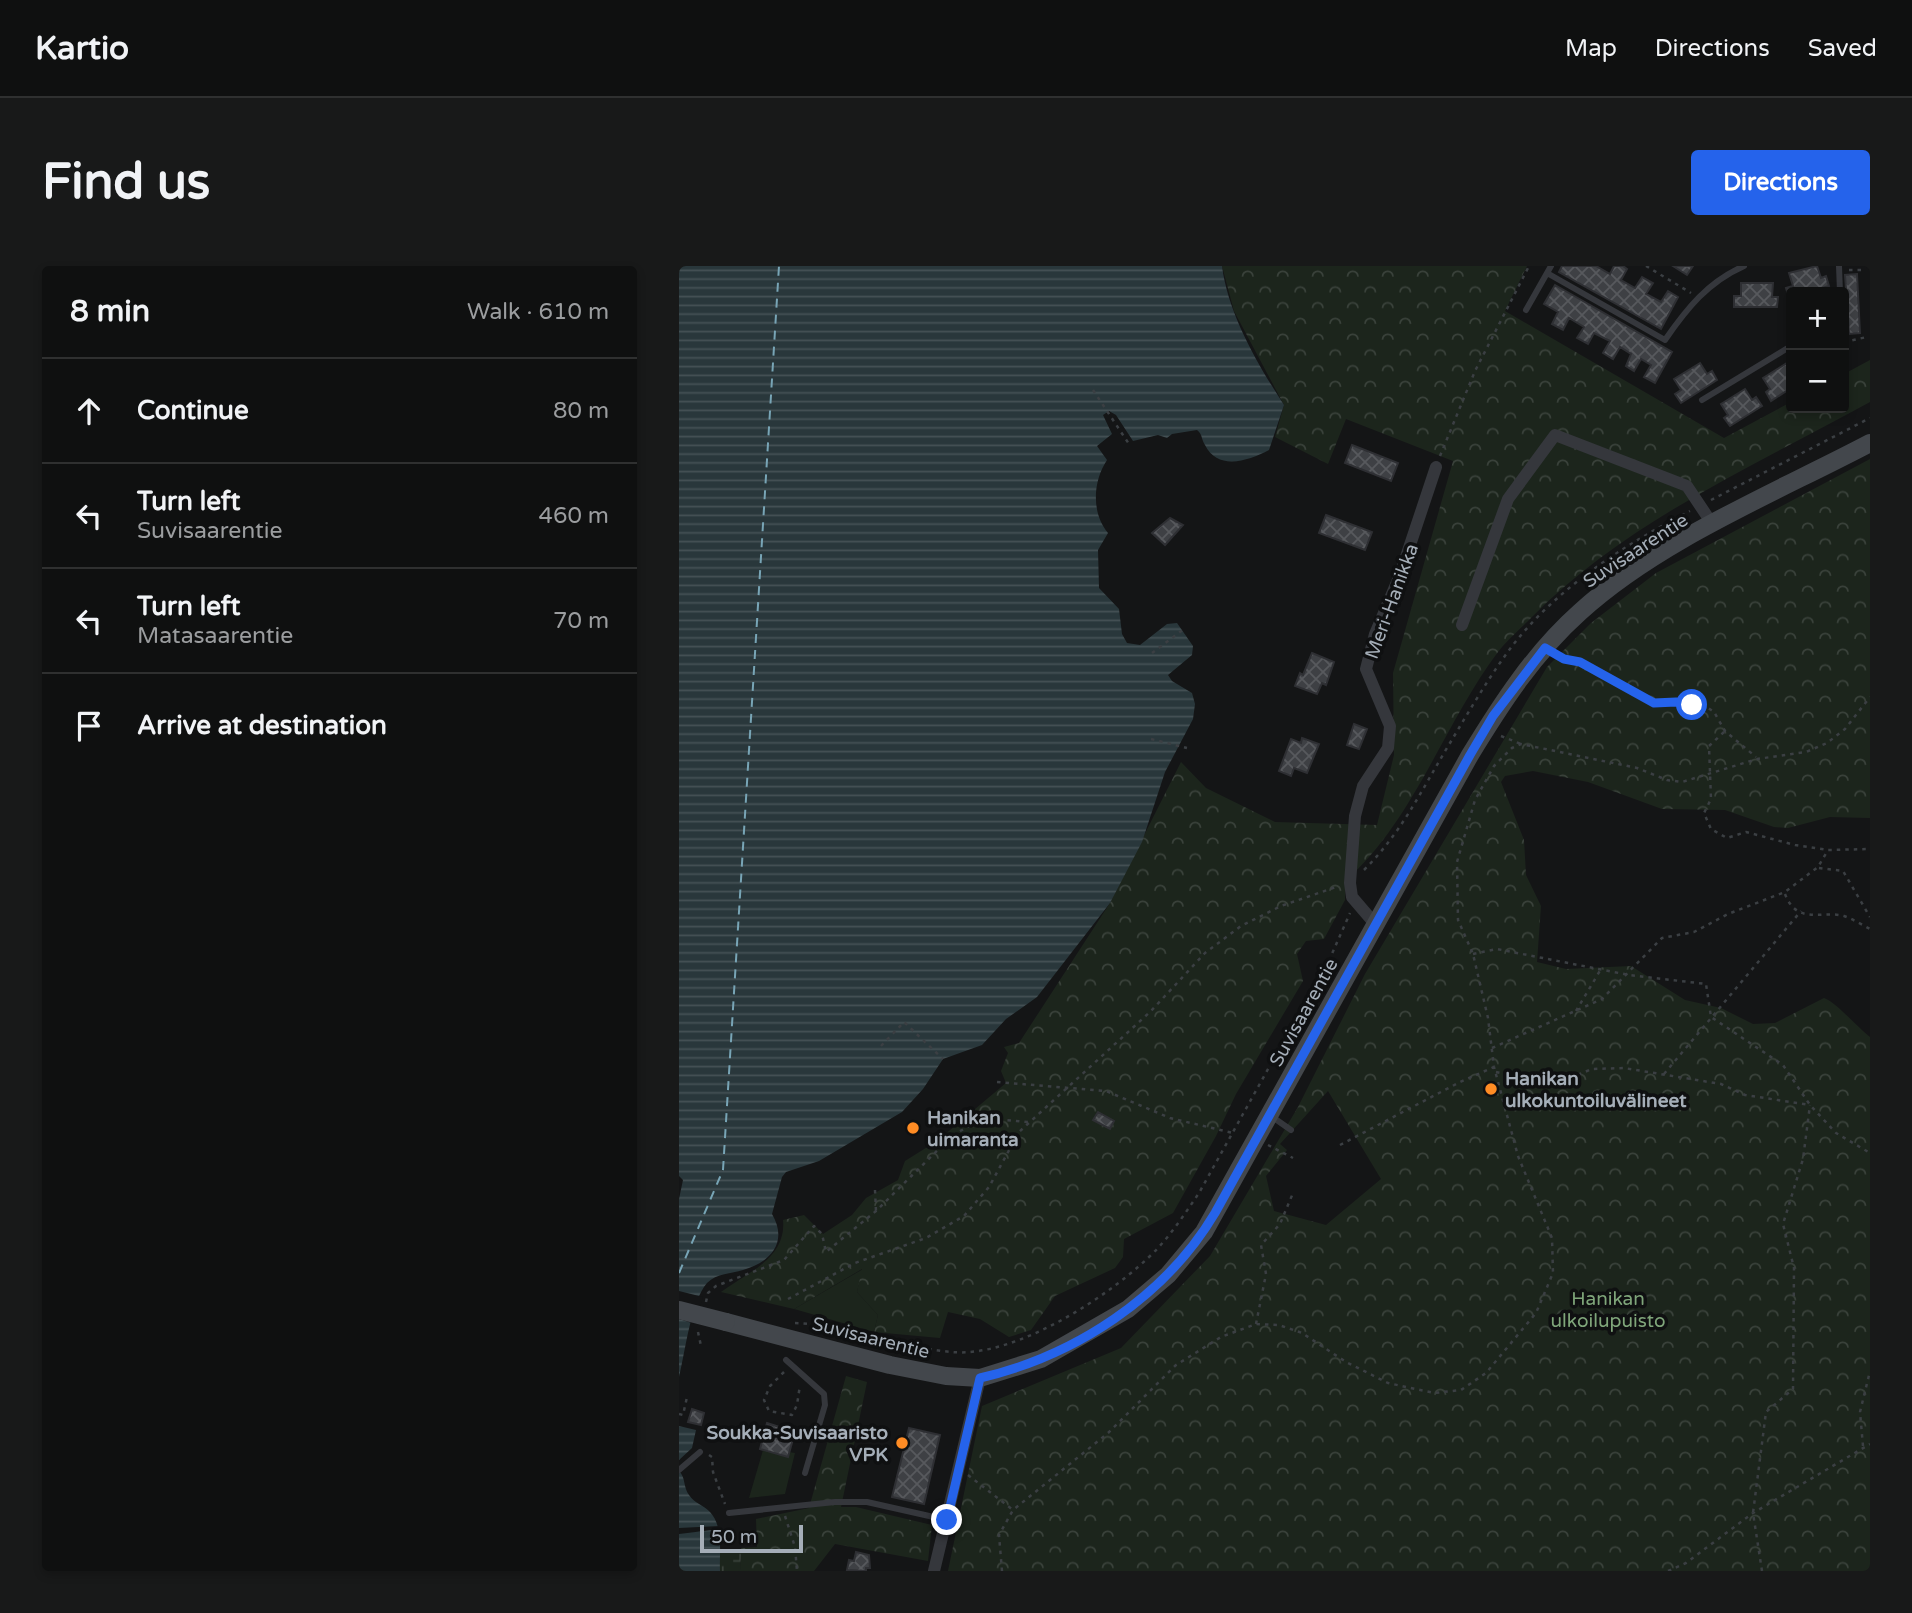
<!DOCTYPE html>
<html lang="en">
<head>
<meta charset="utf-8">
<style>
	body { margin:0; font-family:"Varela Round",sans-serif; background:#181919; color:#f1f3f6 }
	.controls { position:absolute; right:21px; top:21px; display:grid; overflow:hidden; border-radius:7px; box-shadow:0 4px 10px #0003 }
	.controls button { width:63px; height:63px; display:grid; place-items:center; padding:0; border:0; border-bottom:2px solid #2f3030; background:#0f1010; color:#f1f3f6; font:35px sans-serif }
	.scale { position:absolute; left:21px; bottom:18px; width:103px; box-sizing:border-box; padding-left:7px; border:4px solid #a5aeb8; border-top:0; font-size:19px; line-height:24px; white-space:nowrap; color:#a5aeb8; -webkit-text-stroke:5px #0f1011; paint-order:stroke }
	.stop { position:absolute; width:21px; height:21px; margin:-16px; border:5px solid #2563eb; border-radius:50%; background:#fff }
	.stop.end { background:#2563eb; border-color:#fff; box-shadow:0 2px 7px #0008 }
	.list { margin:0; padding:0; list-style:none }
	h2 { display:flex; justify-content:space-between; align-items:center; height:91px; margin:0; padding:0 28px; font-size:30px }
	h2 small { font-size:23px; font-weight:400; color:#9b9d9f }
	.list li { display:grid; grid-template-columns:46px 1fr auto; gap:21px; align-items:center; box-sizing:border-box; height:105px; padding:0 28px; border-top:2px solid #2f3030 }
	.list b { display:block; font-size:26px; white-space:nowrap }
	.list p { margin:0; font-size:23px; white-space:nowrap; color:#9b9d9f }
	.list em { font-size:23px; font-style:normal; color:#9b9d9f }
	.icon { flex:none; width:38px; height:38px; fill:none; stroke:currentColor; stroke-width:2; stroke-linecap:round; stroke-linejoin:round }
	.map { position:relative; flex:none; width:1191px; height:1305px; overflow:hidden; border-radius:7px }
	header { display:flex; align-items:center; gap:42px; box-sizing:border-box; height:98px; padding:0 35px; background:#0f1010; border-bottom:2px solid #2f3030 }
	header strong { font-size:33px }
	nav { display:flex; gap:38px; margin-inline-start:auto; font-size:24px }
	.intro { display:flex; align-items:center; justify-content:space-between; box-sizing:border-box; height:168px; padding:0 42px }
	h1 { margin:0; font-size:49px }
	.button { padding:18px 32px; border-radius:7px; background:#2563eb; color:#fff; font-size:24px; font-weight:700 }
	main { display:flex; gap:42px; padding:0 42px }
	aside { flex:1; background:#0f1010; border-radius:7px; box-shadow:0 4px 10px #0003 }
	.map>svg:first-child { display:block }
	.green { fill:#1c251c }
	.forest { fill:url(#forest-crowns); fill-rule:evenodd }
	.wetland { fill:url(#wetland-marsh) }
	.water { fill:url(#water-rules) }
	.pier { fill:#141516 }
	.lines { fill:none; stroke-linecap:round; stroke-linejoin:round }
	.ferry { stroke:#78a5b6; stroke-width:2; stroke-dasharray:9 7; stroke-linecap:butt }
	.building { fill:url(#building-cross-hatch); stroke:#2e2f33; stroke-width:2 }
	.path { stroke:#3b3f43; stroke-width:2.5; stroke-dasharray:3.5 5; stroke-linecap:butt }
	.lane { stroke:#35373c; stroke-width:6 }
	.street { stroke:#35373c; stroke-width:12 }
	.secondary { stroke:#43474c; stroke-width:18 }
	.secondary-bridge { stroke:#43474c; stroke-width:18 }
	.route { stroke:#2563eb; stroke-width:9 }
	.poi-dot { fill:#ff8c24; stroke:#0f1011; stroke-width:2.5 }
	.labels { text-anchor:middle; stroke-width:7; stroke-linejoin:round; paint-order:stroke }
	.street-label { font-size:19px; fill:#a5aeb8; stroke:#0f1011 }
	.poi-label { font-size:19px; font-weight:bold; fill:#a5aeb8; stroke:#0f1011; text-anchor:start }
	.park-label { font-size:19px; fill:#7fa57a; stroke:#0f1011 }
</style>
</head>
<body>
<header>
<strong>Kartio</strong>
<nav><a>Map</a><a>Directions</a><a>Saved</a></nav>
</header>
<div class="intro"><h1>Find us</h1><a class="button">Directions</a></div>
<main>
<aside>
<h2>8 min<small>Walk · 610 m</small></h2>
<ul class="list">
<li><svg class="icon" aria-label="ahead" viewBox="0 0 24 24"><path d="M12 20V5M6 11l6-6 6 6"/></svg><div><b>Continue</b></div><em>80 m</em></li>
<li><svg class="icon" aria-label="left" viewBox="0 0 24 24"><path d="M17 20v-9H6M10 6l-5 5 5 5"/></svg><div><b>Turn left</b><p>Suvisaarentie</p></div><em>460 m</em></li>
<li><svg class="icon" aria-label="left" viewBox="0 0 24 24"><path d="M17 20v-9H6M10 6l-5 5 5 5"/></svg><div><b>Turn left</b><p>Matasaarentie</p></div><em>70 m</em></li>
<li><svg class="icon" aria-label="arrive" viewBox="0 0 24 24"><path d="M6 21V4h12l-3 4 3 4H6"/></svg><div><b>Arrive at destination</b></div></li>
</ul>
</aside>
<div class="map">
<svg width="1191" height="1305" viewBox="0 0 1191 1305">
	<defs>
		<pattern id="forest-crowns" width="20" height="18" patternUnits="userSpaceOnUse" patternTransform="scale(1.75)"><rect width="20" height="18" fill="#1c251c"/><path d="M2 6a3 3 0 1 1 6 0M12 15a3 3 0 1 1 6 0" fill="none" stroke="#3a423b"/></pattern>
		<pattern id="wetland-marsh" width="20" height="14" patternUnits="userSpaceOnUse" patternTransform="scale(1.75)"><rect width="20" height="14" fill="#1c251c"/><path d="M1 5h8M5 5V1M11 12h8M15 12V8" fill="none" stroke="#3a423b"/></pattern>
		<pattern id="water-rules" width="6" height="5" patternUnits="userSpaceOnUse" patternTransform="scale(1.75)"><rect width="6" height="5" fill="#29373b"/><path d="M0 2.5h6" fill="none" stroke="#455155"/></pattern>
		<pattern id="building-cross-hatch" width="8" height="8" patternUnits="userSpaceOnUse" patternTransform="scale(1.75)"><rect width="8" height="8" fill="#3e4044"/><path d="M0 0l8 8M0 8l8-8" fill="none" stroke="#57595d"/></pattern>
	</defs>
	<rect width="100%" height="100%" fill="#141516"/>
	<!-- green -->
	<path class="green" d="M 184,1003 L 178,1026 L 199,1049 L 195,1066 L 115,1043 Z
		M 84,1184 L 108,1191 L 110,1186 L 116,1187 L 106,1228 L 70,1232 Z"/>
	<!-- forest -->
	<path class="forest" d="M 543,0 L 848,0 L 826,45 L 1045,172 L 1112,136 L 1112,142 L 1165,142 L 1165,108 L 1191,94 L 1191,136 C 1075,200 946,256 852,352 C 841,363 828,374 819,386 C 764,459 735,555 666,615 L 666,634 L 645,673 L 627,675 L 618,688 L 624,715 L 557,828 L 537,870 L 494,947 L 445,973 L 444,991 L 436,1002 L 376,1030 L 352,1064 L 330,1071 L 301,1053 L 269,1046 L 261,1072 L 195,1066 L 199,1049 L 178,1026 L 183,1003 L 115,1043 L 42,1026 C 69,1006 108,992 104,954 L 125,949 L 144,968 L 173,949 L 187,932 L 219,914 L 226,895 L 258,875 L 327,817 L 322,805 L 329,787 L 325,781 L 340,777 L 431,637 L 502,496 L 527,522 L 596,556 L 698,559 L 715,489 L 714,407 L 774,195 L 667,153 L 649,198 L 596,171 L 605,139 L 555,45 Z
		M 1191,193 L 1191,552 L 1151,551 L 1109,562 L 1095,561 L 1046,544 L 983,543 L 909,516 L 854,505 L 826,510 L 822,516 L 845,574 L 847,609 L 862,640 L 858,696 L 887,703 L 952,700 L 1006,734 L 1042,742 L 1074,758 L 1096,757 L 1145,732 C 1157,736 1178,761 1191,771 L 1191,1305 L 269,1305 L 303,1140 L 442,1082 L 531,990 L 619,841 L 686,708 L 868,401 L 912,357 L 977,307 ZM 649,825 L 702,913 L 647,959 L 595,945 L 587,910 L 608,884 L 601,878 Z
		M 167,1110 L 188,1116 L 162,1241 L 177,1241 L 253,1259 L 249,1295 L 156,1278 L 135,1305 L 61,1305 L 62,1282 L 78,1281 L 77,1253 L 130,1242 Z"/>
	<!-- wetland -->
	<path class="wetland" d="M 0,1287 L 62,1287 L 61,1305 L 0,1305 Z"/>
	<!-- water -->
	<path class="water" d="M 0,0 L 543,0 C 549,48 579,99 605,139 L 590,184 C 569,195 539,205 526,179 C 522,173 524,169 518,164 L 493,168 L 488,172 L 479,169 L 454,175 L 437,149 L 430,145 L 424,149 L 433,168 L 418,180 L 428,194 C 414,215 412,247 429,267 L 419,284 L 420,322 L 440,343 L 443,368 L 448,377 L 461,379 L 488,358 L 498,357 L 514,380 L 513,389 L 489,409 L 493,415 L 513,427 L 516,438 L 514,453 L 486,506 L 463,576 L 431,637 L 358,731 L 327,753 L 303,779 L 264,793 L 244,823 L 223,846 L 140,895 L 107,906 L 103,911 L 93,948 C 109,975 93,996 64,1004 C 52,1008 38,1007 28,1017 C 12,1035 6,1087 0,1111 L 0,933 L 4,914 L 0,910 Z
		M 0,1160 L 17,1164 L 13,1182 L 0,1194 Z
		M 0,1205 C 7,1212 4,1221 10,1229 C 16,1238 25,1239 31,1246 C 45,1261 40,1287 41,1305 L 0,1305 Z"/>
	<!-- pier -->
	<path class="pier" d="M 0,1025 L 24,1031 L 16,1058 L 0,1053 Z
		M 41,1260 L 41,1263 L 0,1268 L 0,1262 Z"/>
	<g class="lines">
		<!-- ferry -->
		<path class="ferry" d="M 0,1007 L 44,904 L 100,0"/>
	</g>
	<!-- building -->
	<path class="building" d="M 883,0 L 917,0 L 931,8 L 935,0 L 944,0 L 948,3 L 942,14 L 956,22 L 963,11 L 974,17 L 967,28 L 982,36 L 989,25 L 999,31 L 982,63 L 880,6 Z
		M 994,0 L 1014,0 L 1008,9 Z
		M 1138,0 L 1142,12 L 1147,10 L 1150,20 L 1130,26 L 1112,26 L 1110,32 L 1107,22 L 1114,20 L 1110,7 Z
		M 1178,8 L 1181,67 L 1170,68 L 1166,9 Z
		M 1062,17 L 1094,17 L 1093,31 L 1099,31 L 1098,41 L 1055,41 L 1055,30 L 1062,30 Z
		M 876,19 L 993,86 L 976,117 L 965,111 L 972,99 L 962,93 L 955,105 L 947,100 L 952,88 L 941,81 L 934,93 L 924,87 L 931,75 L 915,67 L 909,78 L 898,72 L 905,61 L 890,52 L 884,64 L 873,58 L 879,46 L 865,38 Z
		M 1021,97 L 1028,108 L 1033,105 L 1038,114 L 1002,137 L 996,128 L 1002,124 L 995,113 Z
		M 1108,97 L 1112,104 L 1112,122 L 1092,135 L 1087,126 L 1091,123 L 1084,112 Z
		M 1066,123 L 1073,134 L 1077,131 L 1083,140 L 1051,160 L 1045,152 L 1049,149 L 1042,138 Z
		M 673,179 L 719,197 L 712,215 L 666,197 Z
		M 647,249 L 693,266 L 686,284 L 640,267 Z
		M 491,252 L 504,259 L 486,279 L 473,267 Z
		M 633,387 L 655,396 L 647,419 L 643,417 L 638,428 L 616,420 L 621,407 L 624,409 Z
		M 675,458 L 688,463 L 680,483 L 668,479 Z
		M 623,472 L 640,478 L 628,507 L 615,502 L 612,510 L 600,505 L 612,473 L 622,477 Z
		M 419,846 L 435,855 L 431,863 L 414,854 Z
		M 13,1143 L 25,1147 L 22,1159 L 9,1156 Z
		M 88,1157 L 116,1166 L 109,1191 L 81,1183 Z
		M 230,1162 L 261,1169 L 245,1238 L 213,1231 Z
		M 177,1286 L 190,1289 L 191,1302 L 187,1302 L 187,1305 L 168,1304 L 170,1294 L 175,1295 Z"/>
	<g class="lines">
		<!-- path -->
		<path class="path" d="M 967,0 L 1012,27
			M 1170,4 L 1185,4
			M 1165,76 L 1188,71
			M 414,124 L 450,178
			M 761,190 L 796,105 L 850,0
			M 1032,234 L 1191,152
			M 473,387 L 505,363
			M 881,390 L 901,396 L 975,437 L 1025,439 L 1035,446 L 1046,465 L 1077,491
			M 1045,466 L 1030,480 L 1032,533 L 1025,547 L 1032,563 L 1048,572 L 1067,566 L 1116,579 L 1149,584
			M 822,470 L 842,478
			M 472,473 L 508,482
			M 1140,602 L 1164,605 L 1191,651
			M 685,604 C 724,565 743,523 771,477 C 789,447 807,416 828,387 C 872,326 944,279 1011,245
			M 1106,628 C 1118,660 1144,644 1165,650 C 1174,653 1183,659 1191,663
			M 794,688 L 818,683 L 950,709 L 1027,718 L 1032,751 L 1104,799 L 1131,839 L 1157,867 L 1191,887
			M 897,745 L 922,703
			M 202,780 L 225,756 L 264,793
			M 813,782 L 923,733 L 983,672 L 1015,666 L 1049,648 L 1106,626 L 1139,601 L 1149,584 L 1191,583
			M 817,806 L 876,818 L 913,803 L 945,802 L 1042,818 L 1066,829 L 1131,839
			M 985,808 L 1122,645
			M 318,816 L 427,825 L 491,852 L 554,867
			M 589,879 L 614,892
			M 661,879 L 781,816 L 815,801
			M 196,924 L 197,945
			M 109,1033 L 176,997 L 247,972 L 285,950 L 310,921 L 340,866 L 472,745 L 526,687 L 562,660 L 602,640 L 660,620
			M 27,1036 L 29,1027 L 37,1020 L 105,994 L 135,960 L 143,968 L 147,986 L 197,945 L 274,869 L 305,852 L 349,856
			M 116,1057 C 169,1059 219,1081 273,1086 C 337,1092 435,1028 478,983 C 494,966 507,946 520,927 L 652,690 L 671,647
			M 577,1058 L 587,1008 L 582,979 L 601,958 L 614,927
			M 19,1066 L 22,1080
			M 105,1106 L 91,1120 L 85,1134 L 90,1145 L 113,1149 L 118,1139 L 121,1119
			M 0,1148 L 4,1149 L 8,1131
			M 1184,1180 L 1181,1146 L 1191,1105
			M 30,1189 L 33,1191 L 34,1206 L 46,1238
			M 289,1209 L 334,1244
			M 106,1250 L 116,1281 L 118,1305
			M 323,1305 L 320,1269 L 334,1244 L 429,1167 L 497,1099 L 542,1071 L 577,1058 L 600,1059 L 623,1067 L 667,1096 L 709,1117 L 755,1127 L 782,1124 L 807,1107 L 857,1047 L 874,1007 L 873,972 L 839,890 L 815,801 L 809,752 L 794,688 L 779,654 L 778,596 L 796,534 L 815,500 L 833,482 L 842,478 L 958,502 L 988,514 L 1003,516 L 1078,493 L 1127,486 L 1148,477 L 1166,463 L 1191,431
			M 989,1305 L 1007,1297 L 1074,1247 L 1191,1178
			M 1083,1305 L 1074,1247 L 1087,1146 L 1114,1123 L 1115,1002 L 1104,958 L 1124,893 L 1131,839"/>
		<!-- lane -->
		<path class="lane" d="M 1160,0 L 1161,26
			M 868,7 L 986,74 C 1008,42 1029,16 1065,0
			M 847,44 L 872,0
			M 1023,134 L 1112,80
			M 592,850 L 612,864
			M 107,1094 L 145,1128 L 146,1139 L 126,1207
			M 0,1204 L 21,1186
			M 50,1247 L 156,1236 L 188,1236 L 268,1254"/>
		<!-- street -->
		<path class="street" d="M 783,359 L 829,233 L 876,169 L 1008,220 L 1034,259
			M 697,659 L 673,631 L 671,617 L 676,550 L 684,520 L 709,482 L 711,460 L 687,403 L 696,368 L 721,309 L 757,201
			M 255,1305 L 301,1112"/>
		<!-- secondary -->
		<path class="secondary" d="M 47,1056 L 211,1099 L 267,1110 L 301,1112 L 362,1093 L 449,1043 L 489,1009 L 525,966 L 791,489 C 822,438 855,387 901,346 C 980,274 1096,227 1191,177"/>
		<!-- secondary-bridge -->
		<path class="secondary-bridge" d="M 0,1044 L 47,1056"/>
	</g>
	<g class="lines">
		<!-- route -->
		<path class="route" d="M 268,1254 L 301,1112 C 396,1090 486,1031 536,947 L 791,489 L 814,450 L 866,382 L 885,393 L 901,396 L 975,437 L 997,436 L 1013,439"/>
	</g>
	<!-- markers -->
	<g class="poi-dot">
		<circle cx="812" cy="823" r="7"/>
		<circle cx="234" cy="862" r="7"/>
		<circle cx="223" cy="1177" r="7"/>
	</g>
	<g class="labels">
		<!-- street labels -->
		<g class="street-label">
			<text transform="translate(956 284) rotate(-33)" y="7">Suvisaarentie</text>
			<text transform="translate(712 335) rotate(-70)" y="7">Meri-Hanikka</text>
			<text transform="translate(624 746) rotate(-61)" y="7">Suvisaarentie</text>
			<text transform="translate(192 1071) rotate(14)" y="7">Suvisaarentie</text>
		</g>
		<!-- poi labels -->
		<g class="poi-label">
			<text x="826" y="819">Hanikan<tspan x="826" dy="22">ulkokuntoiluvälineet</tspan></text>
			<text x="248" y="858">Hanikan<tspan x="248" dy="22">uimaranta</tspan></text>
			<text x="209" y="1173" text-anchor="end">Soukka-Suvisaaristo<tspan x="209" dy="22">VPK</tspan></text>
		</g>
		<!-- park labels -->
		<g class="park-label">
			<text x="929" y="1039">Hanikan<tspan x="929" dy="22">ulkoilupuisto</tspan></text>
		</g>
	</g>
</svg>
<div class="controls">
<button>+</button>
<button>−</button>
</div>
<div class="scale">50 m</div>
<div class="stop" style="left:1013px;top:439px"></div>
<div class="stop end" style="left:268px;top:1254px"></div>
</div>
</main>
</body>
</html>
